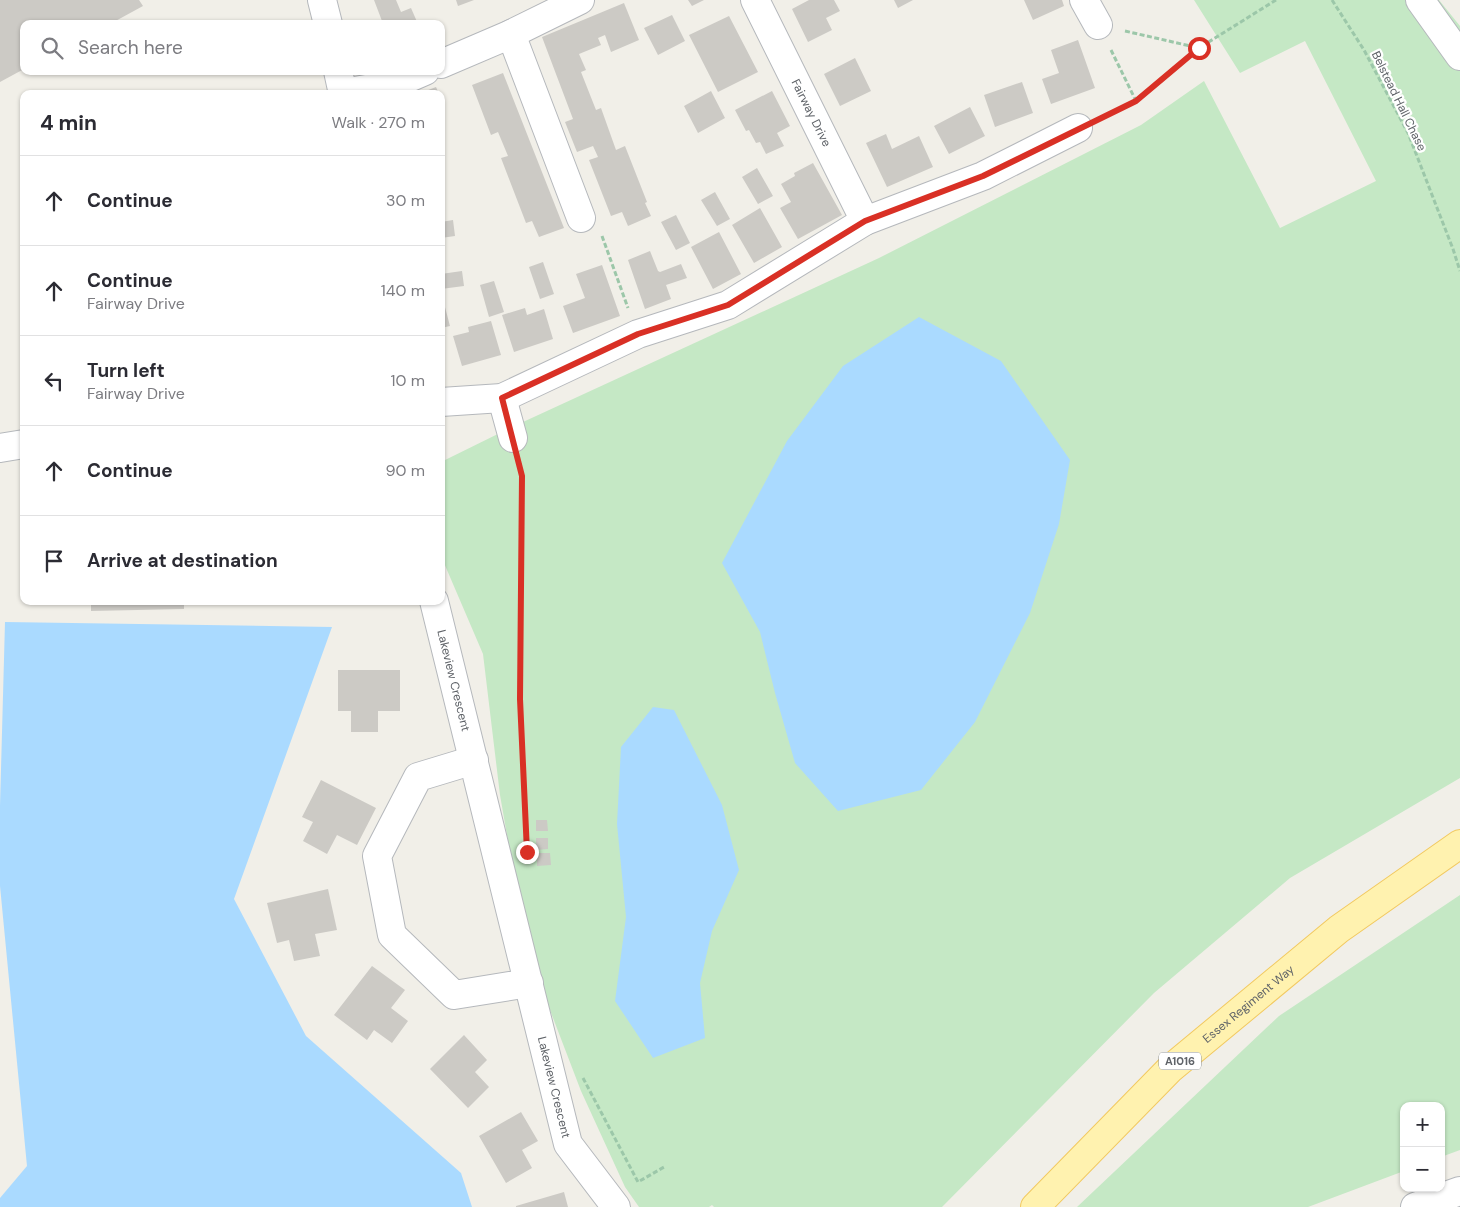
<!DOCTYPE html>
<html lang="en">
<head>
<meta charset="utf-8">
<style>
	body { margin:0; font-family:"DM Sans",sans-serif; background:#f2f2f3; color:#2b2b33 }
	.controls { position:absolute; right:15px; bottom:15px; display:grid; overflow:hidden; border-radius:10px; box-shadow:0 1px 4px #0004 }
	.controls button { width:45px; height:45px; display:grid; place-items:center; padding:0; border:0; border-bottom:1px solid #e1e1e2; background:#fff; color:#2b2b33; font:25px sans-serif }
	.stop { position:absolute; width:15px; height:15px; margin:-11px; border:4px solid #d93025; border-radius:50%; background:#fff }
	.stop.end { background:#d93025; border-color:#fff; box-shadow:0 1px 5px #0008 }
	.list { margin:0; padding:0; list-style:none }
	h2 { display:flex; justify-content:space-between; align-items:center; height:65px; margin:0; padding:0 20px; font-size:21px }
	h2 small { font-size:16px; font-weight:400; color:#7c7c81 }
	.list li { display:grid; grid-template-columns:32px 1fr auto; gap:15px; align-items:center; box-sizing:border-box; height:90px; padding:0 20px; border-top:1px solid #e1e1e2 }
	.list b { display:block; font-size:19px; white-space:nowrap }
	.list p { margin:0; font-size:16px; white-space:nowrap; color:#7c7c81 }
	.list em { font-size:16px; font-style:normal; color:#7c7c81 }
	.icon { flex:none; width:28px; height:28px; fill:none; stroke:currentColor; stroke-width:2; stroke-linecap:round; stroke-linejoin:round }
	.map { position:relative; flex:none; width:1460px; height:1207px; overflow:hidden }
	.search { position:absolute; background:#fff; box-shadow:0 1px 4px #0004; left:20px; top:20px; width:425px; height:55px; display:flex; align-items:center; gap:12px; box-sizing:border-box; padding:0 18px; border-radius:10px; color:#7c7c81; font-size:19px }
	.panel { position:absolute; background:#fff; box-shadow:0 1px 4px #0004; left:20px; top:90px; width:425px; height:515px; border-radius:10px }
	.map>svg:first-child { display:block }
	.green { fill:#c5e8c5 }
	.water { fill:#aadaff }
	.building { fill:#cccac5 }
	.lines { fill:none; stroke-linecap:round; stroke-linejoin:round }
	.minor-casing { stroke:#b5b8bc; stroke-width:30 }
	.major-casing { stroke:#f2c960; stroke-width:30 }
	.path { stroke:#9cc7a9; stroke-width:3; stroke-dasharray:5 2.5; stroke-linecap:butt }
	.minor { stroke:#fff; stroke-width:28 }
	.major { stroke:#fff2af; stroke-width:28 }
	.route { stroke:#d93025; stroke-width:6 }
	.labels { text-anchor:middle; stroke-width:4.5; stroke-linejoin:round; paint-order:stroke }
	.shield { fill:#fff; stroke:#8f9295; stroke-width:1 }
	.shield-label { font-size:11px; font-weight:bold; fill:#5f6368 }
	.street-label { font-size:12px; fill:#5f6368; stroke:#fff }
</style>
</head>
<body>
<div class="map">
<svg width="1460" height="1207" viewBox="0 0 1460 1207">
	<rect width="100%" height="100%" fill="#f1efe8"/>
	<!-- green -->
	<path class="green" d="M 1194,0 L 1439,0 L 1460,26 L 1460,778 L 1290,878 L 1154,993 L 942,1207 L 714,1207 L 712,1205 L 709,1207 L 639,1207 L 625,1187 L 581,1091 L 545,997 L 516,887 L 500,795 L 483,654 L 441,556 L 441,462 L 510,428 L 879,258 L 1141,125 L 1204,81 L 1280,228 L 1376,181 L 1305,41 L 1240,73 Z
		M 1460,895 L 1460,1150 L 1441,1157 L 1441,1106 L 1404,1106 L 1404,1171 L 1308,1207 L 1077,1207 L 1279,1016 Z"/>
	<!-- water -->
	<path class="water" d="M 919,317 L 1001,361 L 1070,460 L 1059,524 L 1030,613 L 975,722 L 921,790 L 838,811 L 795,763 L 775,693 L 760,632 L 722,563 L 787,441 L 843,366 Z
		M 5,622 L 332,627 L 234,899 L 306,1036 L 461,1173 L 472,1207 L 0,1207 L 0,1198 L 27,1166 L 0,886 L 0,806 Z
		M 653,707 L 674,710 L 722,805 L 739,870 L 712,931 L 700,983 L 705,1038 L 653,1058 L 615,1001 L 626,917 L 617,824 L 621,747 Z"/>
	<!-- building -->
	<path class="building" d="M 0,0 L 139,0 L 143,6 L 110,24 L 24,24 L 24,69 L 0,82 Z
		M 374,0 L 396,0 L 401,12 L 411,8 L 418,24 L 381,24 L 380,22 L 382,21 Z
		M 456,0 L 474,0 L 458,6 Z
		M 688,0 L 704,0 L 692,6 Z
		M 809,0 L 834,0 L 840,11 L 826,18 L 832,30 L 808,42 L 792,9 Z
		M 894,0 L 913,0 L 898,8 Z
		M 1024,0 L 1062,0 L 1064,6 L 1033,20 Z
		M 624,3 L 639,40 L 611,52 L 605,35 L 598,38 L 601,45 L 579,54 L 586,70 L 581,72 L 596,110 L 601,108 L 616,150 L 625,146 L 647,202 L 645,203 L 651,216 L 628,226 L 622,212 L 611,216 L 589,160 L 598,157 L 593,146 L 577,152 L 565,122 L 573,119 L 542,37 Z
		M 672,15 L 685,41 L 658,55 L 644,28 Z
		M 729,16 L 758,72 L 718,92 L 689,35 Z
		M 1078,40 L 1095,88 L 1051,104 L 1042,79 L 1059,73 L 1051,50 Z
		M 855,58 L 871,91 L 840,106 L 824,74 Z
		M 503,73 L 564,228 L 539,237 L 532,221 L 526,223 L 501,158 L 508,156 L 498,132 L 491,135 L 472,85 Z
		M 1022,82 L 1033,113 L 995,127 L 984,95 Z
		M 436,87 L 439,94 L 418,94 Z
		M 711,91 L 725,118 L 698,133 L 684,106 Z
		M 772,91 L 790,126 L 777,133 L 784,146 L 766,154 L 760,142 L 756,143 L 749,130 L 746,131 L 735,110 Z
		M 970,107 L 985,136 L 949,154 L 934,126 Z
		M 886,134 L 892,149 L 919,136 L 933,167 L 887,187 L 866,143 Z
		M 813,163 L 842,215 L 798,239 L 780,208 L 791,202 L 781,184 L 795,176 L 794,173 Z
		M 757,168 L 773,196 L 758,204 L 742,177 Z
		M 715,192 L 730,219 L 717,226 L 701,200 Z
		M 760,208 L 782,247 L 754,263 L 732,225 Z
		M 676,215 L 690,243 L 676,250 L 661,222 Z
		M 453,220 L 455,236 L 441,238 L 441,222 Z
		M 719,232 L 741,274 L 713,289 L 691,247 Z
		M 650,251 L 658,271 L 660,272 L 681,264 L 687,278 L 666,285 L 671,299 L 645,309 L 628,260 Z
		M 543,262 L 554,294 L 540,299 L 529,267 Z
		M 602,265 L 620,316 L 573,333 L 563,306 L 585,298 L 576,274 Z
		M 462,271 L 464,286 L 441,289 L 441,274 Z
		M 494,281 L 504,312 L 489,317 L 480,285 Z
		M 441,292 L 450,326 L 441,328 Z
		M 525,308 L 527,315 L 544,309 L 553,339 L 514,352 L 502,315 Z
		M 491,321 L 501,355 L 462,366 L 453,336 L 469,332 L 468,327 Z
		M 441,363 L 445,374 L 441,375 Z
		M 53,601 L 83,601 L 83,603 L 56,604 Z
		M 91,601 L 184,601 L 184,609 L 91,611 Z
		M 338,670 L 400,670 L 400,711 L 378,711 L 378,732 L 351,732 L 351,711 L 338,711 Z
		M 321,780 L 376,808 L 357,845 L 337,835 L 327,854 L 303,841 L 313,822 L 302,817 Z
		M 536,820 L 547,820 L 548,831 L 536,831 Z
		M 536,838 L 548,838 L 548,849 L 536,850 Z
		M 537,853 L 550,853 L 551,865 L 537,866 Z
		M 328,889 L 337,930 L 315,934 L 320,956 L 294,961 L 289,940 L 277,943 L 267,903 Z
		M 372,966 L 405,990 L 391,1008 L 408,1021 L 392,1043 L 374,1030 L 367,1040 L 334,1015 Z
		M 464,1035 L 487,1060 L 475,1072 L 489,1087 L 468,1108 L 430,1069 Z
		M 521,1112 L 538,1141 L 522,1150 L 532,1168 L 506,1183 L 479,1136 Z
		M 564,1192 L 568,1207 L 516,1207 L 516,1206 Z"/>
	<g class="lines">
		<defs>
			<g id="minor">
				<path d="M 322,0 L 328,24"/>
				<path id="s1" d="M 755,0 L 865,221"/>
				<path d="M 1084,0 L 1098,25"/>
				<path d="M 1420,0 L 1460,56"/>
				<path d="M 511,34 L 581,218"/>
				<path d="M 441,64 L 511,34 L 580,0"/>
				<path d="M 338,71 L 343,94"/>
				<path d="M 343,93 L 395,84 L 425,71"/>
				<path d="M 502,398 L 513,438"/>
				<path d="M 441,402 L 502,398 L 638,334 L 728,305 L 865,221 L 983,176 L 1078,128"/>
				<path d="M 0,448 L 24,444"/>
				<path id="s2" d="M 434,601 L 568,1144 L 616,1207"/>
				<path d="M 474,760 L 418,777 L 377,856 L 392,935 L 454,995 L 529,983"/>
				<path d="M 1415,1207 L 1460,1191"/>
			</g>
			<g id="major">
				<path id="s3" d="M 1035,1207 L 1170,1069 L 1339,929 L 1460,844"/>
			</g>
		</defs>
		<!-- minor casing -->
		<use href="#minor" class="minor-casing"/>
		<!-- major casing -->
		<use href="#major" class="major-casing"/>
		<!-- path -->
		<path class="path" d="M 1332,0 L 1364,50 L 1408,133 L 1453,249 L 1460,271
			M 1125,31 L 1199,48
			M 1111,50 L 1136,101 L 1199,48 L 1276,0
			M 1103,117 L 1136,101
			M 602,236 L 628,308
			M 519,465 L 522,476 L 520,699 L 527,848
			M 583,1078 L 638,1182 L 664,1167"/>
		<!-- minor -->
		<use href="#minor" class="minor"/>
		<!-- major -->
		<use href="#major" class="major"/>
	</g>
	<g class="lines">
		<!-- route -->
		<path class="route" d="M 527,852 L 520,699 L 522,476 L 502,398 L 638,334 L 728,305 L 865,221 L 983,176 L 1136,101 L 1199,48"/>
	</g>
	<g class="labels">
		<!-- shield labels -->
		<rect class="shield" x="1159" y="1052.5" width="42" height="17" rx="4"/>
		<g class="shield-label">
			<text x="1180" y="1065">A1016</text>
		</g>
		<!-- street labels -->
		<g class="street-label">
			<text transform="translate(1399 101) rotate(64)" y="4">Belstead Hall Chase</text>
			<text dy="4" stroke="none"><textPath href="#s1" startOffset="126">Fairway Drive</textPath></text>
			<text dy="4" stroke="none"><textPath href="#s2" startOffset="82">Lakeview Crescent</textPath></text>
			<text dy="4" stroke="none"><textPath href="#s3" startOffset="295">Essex Regiment Way</textPath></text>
			<text dy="4" stroke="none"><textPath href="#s2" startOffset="501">Lakeview Crescent</textPath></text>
		</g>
	</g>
</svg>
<div class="controls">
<button>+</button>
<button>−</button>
</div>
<div class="stop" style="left:1199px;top:48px"></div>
<div class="stop end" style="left:527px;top:852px"></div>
<div class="search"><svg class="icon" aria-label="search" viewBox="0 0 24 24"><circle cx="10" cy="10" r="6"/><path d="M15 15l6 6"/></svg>Search here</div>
<section class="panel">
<h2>4 min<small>Walk · 270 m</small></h2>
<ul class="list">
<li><svg class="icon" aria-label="ahead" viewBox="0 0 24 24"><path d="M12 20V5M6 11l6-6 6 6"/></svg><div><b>Continue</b></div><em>30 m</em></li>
<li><svg class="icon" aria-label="ahead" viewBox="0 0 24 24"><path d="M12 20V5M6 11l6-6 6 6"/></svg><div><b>Continue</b><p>Fairway Drive</p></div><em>140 m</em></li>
<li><svg class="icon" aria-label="left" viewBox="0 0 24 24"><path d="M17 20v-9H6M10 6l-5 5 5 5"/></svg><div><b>Turn left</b><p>Fairway Drive</p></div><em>10 m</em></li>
<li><svg class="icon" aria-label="ahead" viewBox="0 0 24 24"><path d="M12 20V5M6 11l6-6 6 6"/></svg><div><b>Continue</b></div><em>90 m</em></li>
<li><svg class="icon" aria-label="arrive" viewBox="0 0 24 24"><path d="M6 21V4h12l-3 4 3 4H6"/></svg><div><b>Arrive at destination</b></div></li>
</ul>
</section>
</div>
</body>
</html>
